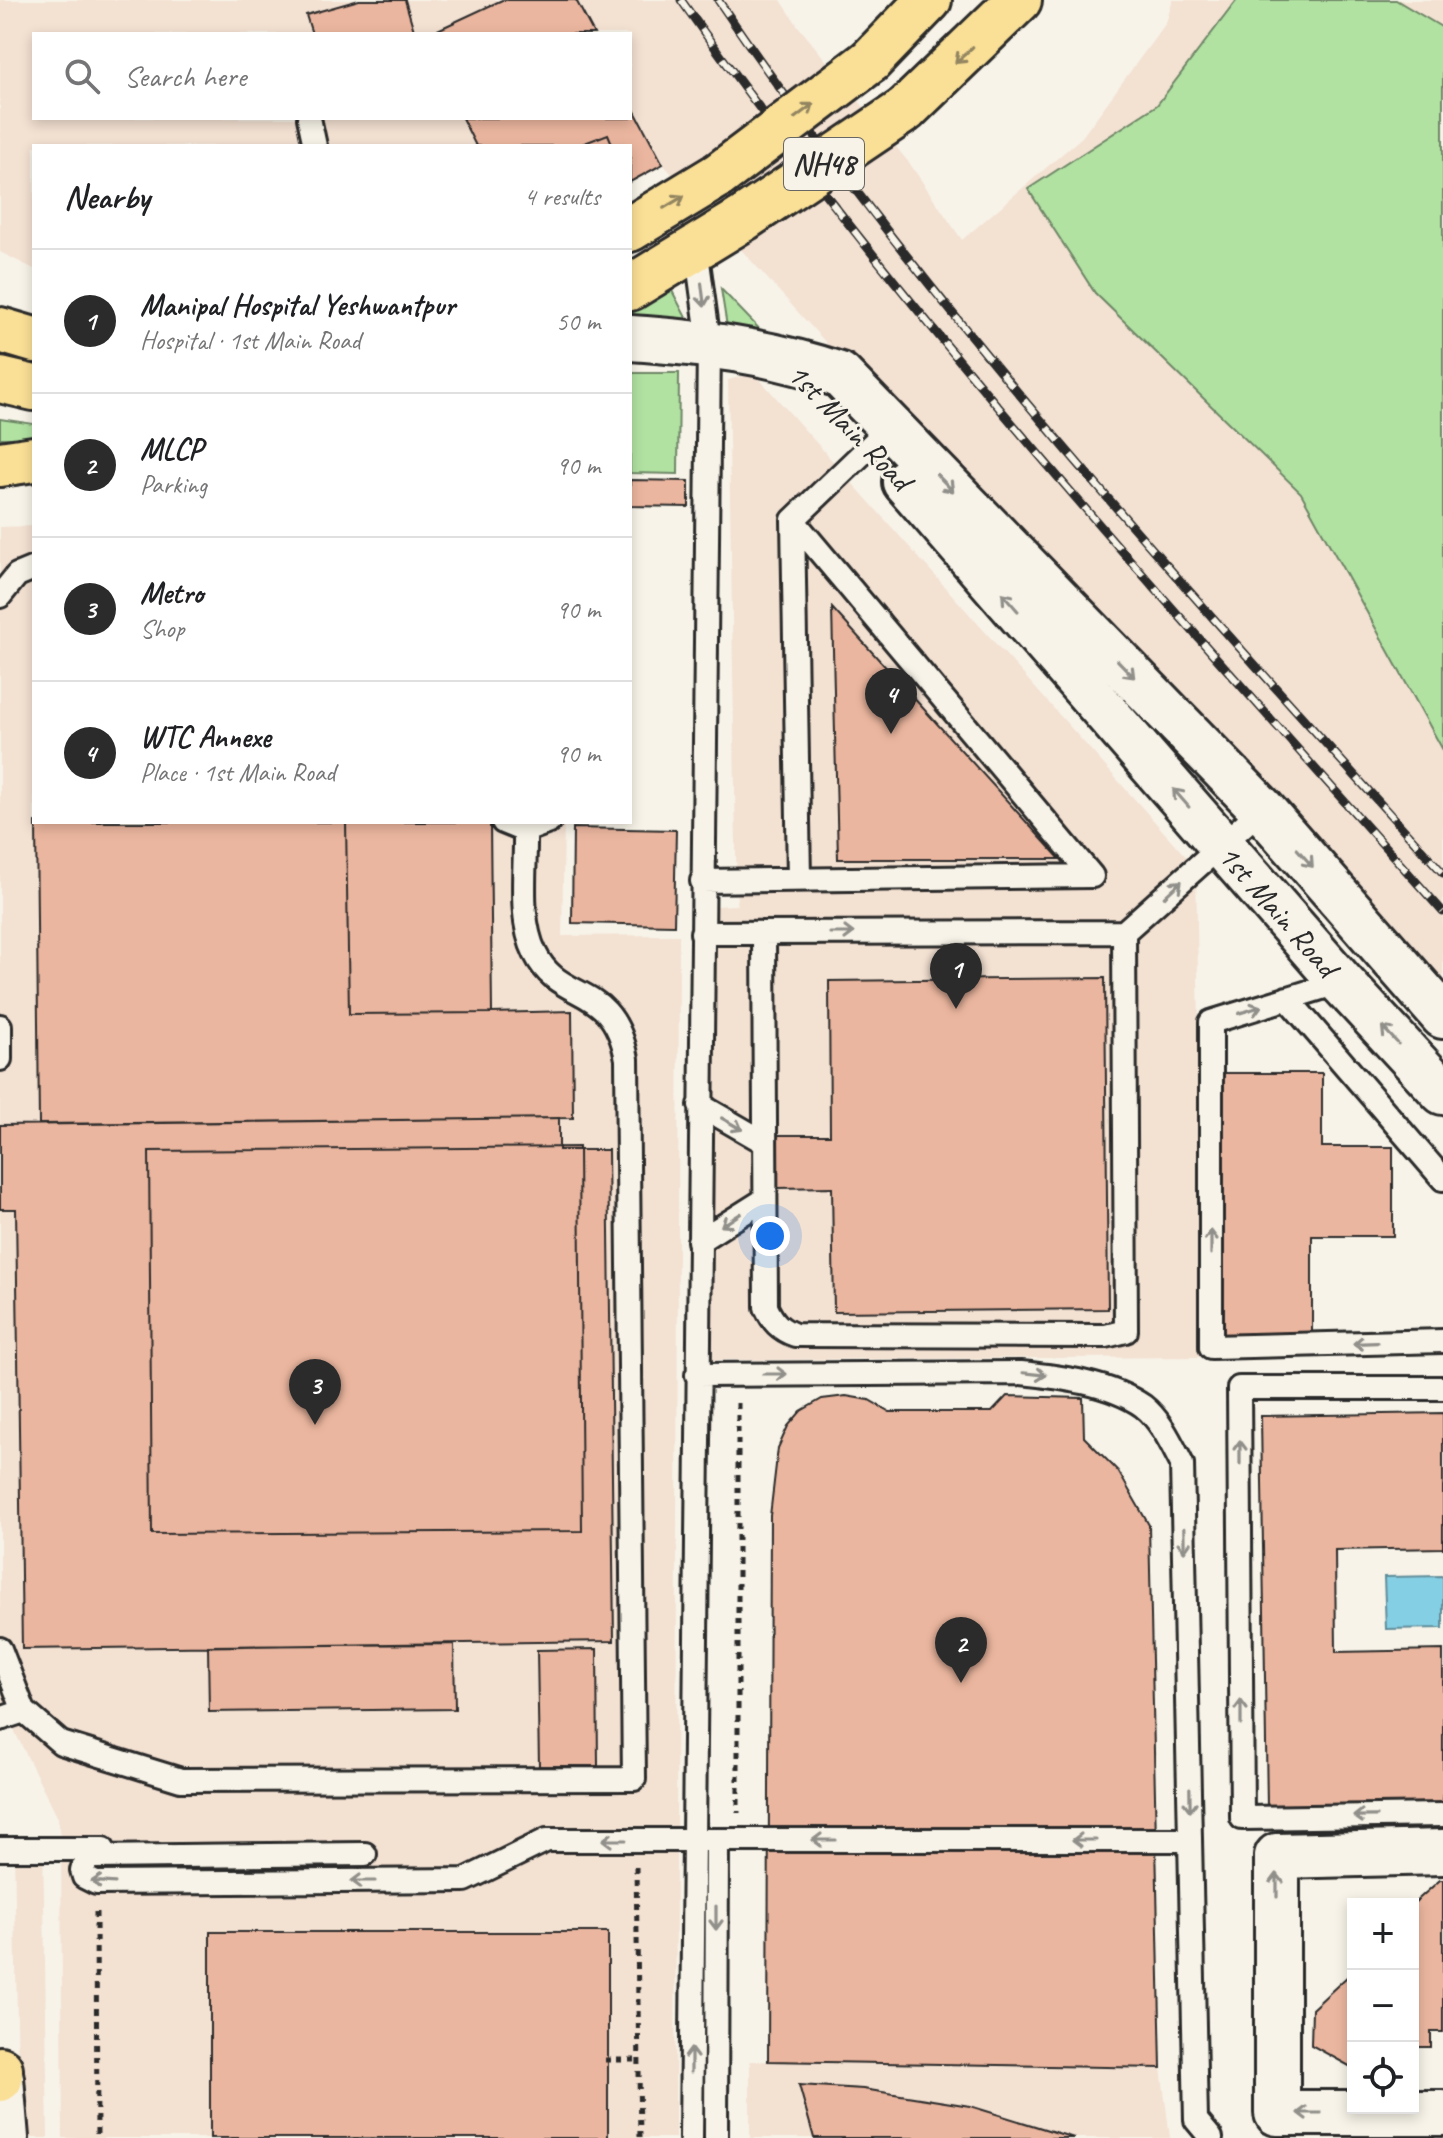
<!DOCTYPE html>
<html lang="en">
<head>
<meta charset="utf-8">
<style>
	body { margin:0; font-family:Caveat,sans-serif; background:#f6f6f6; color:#202124 }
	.controls { position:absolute; right:24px; bottom:24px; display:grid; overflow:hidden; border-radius:0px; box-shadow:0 4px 12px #0003 }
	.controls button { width:72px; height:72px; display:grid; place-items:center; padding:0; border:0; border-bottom:2px solid #e0e0e0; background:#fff; color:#202124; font:40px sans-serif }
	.you { position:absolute; left:770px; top:1236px; width:28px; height:28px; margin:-20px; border:6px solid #fff; border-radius:50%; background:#1a73e8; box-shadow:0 0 0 12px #1a73e833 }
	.badge { display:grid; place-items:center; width:52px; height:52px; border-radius:50%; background:#2b2b2b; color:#fff; font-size:26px; font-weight:700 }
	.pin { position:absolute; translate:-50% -66px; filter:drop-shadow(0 2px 4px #0008) }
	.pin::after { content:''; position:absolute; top:42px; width:28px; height:24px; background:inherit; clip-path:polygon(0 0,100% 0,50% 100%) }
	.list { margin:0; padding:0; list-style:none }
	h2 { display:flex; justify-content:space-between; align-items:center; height:104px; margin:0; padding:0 32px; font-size:34px }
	h2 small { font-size:26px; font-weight:400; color:#757577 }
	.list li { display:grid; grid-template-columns:52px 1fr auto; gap:24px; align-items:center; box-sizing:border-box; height:144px; padding:0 32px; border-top:2px solid #e0e0e0 }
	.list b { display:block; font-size:30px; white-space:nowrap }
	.list p { margin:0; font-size:26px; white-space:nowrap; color:#757577 }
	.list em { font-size:26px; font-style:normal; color:#757577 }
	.icon { flex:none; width:44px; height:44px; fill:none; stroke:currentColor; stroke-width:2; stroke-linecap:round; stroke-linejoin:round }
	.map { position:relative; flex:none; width:1443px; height:2138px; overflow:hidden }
	.search { position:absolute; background:#fff; box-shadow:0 4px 12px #0003; left:32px; top:32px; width:600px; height:88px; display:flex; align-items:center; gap:20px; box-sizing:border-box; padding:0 28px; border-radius:0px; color:#757577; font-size:30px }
	.panel { position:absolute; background:#fff; box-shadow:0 4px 12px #0003; left:32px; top:144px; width:600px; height:680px; border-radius:0px }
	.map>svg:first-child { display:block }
	.built { fill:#f3e1d2 }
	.green { fill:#b1e2a2; stroke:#6e8666; stroke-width:2 }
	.water { fill:#84cfe4; stroke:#608d9a; stroke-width:2 }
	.building { fill:#ebb69f; stroke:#2b2b2b; stroke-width:2 }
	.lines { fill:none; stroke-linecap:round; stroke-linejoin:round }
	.service-casing { stroke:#2b2b2b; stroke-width:28 }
	.minor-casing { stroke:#2b2b2b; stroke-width:50 }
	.secondary-casing { stroke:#2b2b2b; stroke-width:50 }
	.primary-casing { stroke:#2b2b2b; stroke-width:50 }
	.trunk-casing { stroke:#2b2b2b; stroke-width:50 }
	.path { stroke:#2b2b2b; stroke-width:5; stroke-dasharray:6 6; stroke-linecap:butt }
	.service { stroke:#f7f3e8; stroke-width:22 }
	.minor { stroke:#f7f3e8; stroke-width:44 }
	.secondary { stroke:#f7f3e8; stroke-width:44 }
	.primary { stroke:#fadf96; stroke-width:44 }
	.trunk { stroke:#fadf96; stroke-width:44 }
	.rail-casing { stroke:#2b2b2b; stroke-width:9 }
	.rail { stroke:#f7f3e8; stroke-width:6; stroke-dasharray:18; stroke-linecap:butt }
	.trunk-bridge-casing { stroke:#2b2b2b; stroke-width:50; stroke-linecap:butt }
	.trunk-bridge { stroke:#fadf96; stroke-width:44 }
	.oneway { stroke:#928560 }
	.oneway2 { stroke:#918f8a }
	.labels { text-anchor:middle; stroke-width:6; stroke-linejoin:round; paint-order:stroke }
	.shield { fill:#f7f3e8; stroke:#686764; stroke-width:2 }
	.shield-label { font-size:30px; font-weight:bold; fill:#2b2b2b }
	.street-label { font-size:32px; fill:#2b2b2b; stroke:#f7f3e8 }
</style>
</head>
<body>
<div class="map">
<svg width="1443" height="2138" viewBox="0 0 1443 2138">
	<rect width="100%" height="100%" fill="#f7f3e8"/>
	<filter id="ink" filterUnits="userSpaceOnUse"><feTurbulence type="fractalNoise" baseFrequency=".0125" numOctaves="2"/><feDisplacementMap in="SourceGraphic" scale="16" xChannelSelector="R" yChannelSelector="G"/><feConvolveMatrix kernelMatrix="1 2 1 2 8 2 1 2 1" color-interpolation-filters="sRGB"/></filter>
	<g filter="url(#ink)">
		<!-- built -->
		<path class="built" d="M 0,0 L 502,0 L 429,34 L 34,34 L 34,118 L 462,118 L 476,146 L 34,146 L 34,269 L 0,252 Z
			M 576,0 L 781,0 L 798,26 L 910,164 L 962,240 L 1082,137 L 1166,23 L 1173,0 L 1443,0 L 1443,1030 L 944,472 L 663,164 L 630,102 L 630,34 L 594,34 Z
			M 754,373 L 1196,868 L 1205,1357 L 711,1360 L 714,906 L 737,905 L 728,380 Z
			M 34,526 L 34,822 L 564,822 L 562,936 L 679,935 L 675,2138 L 63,2138 L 61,1849 L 58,1818 L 0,1702 L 0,527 Z
			M 43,1844 L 48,2138 L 19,2138 L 14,1845 Z
			M 750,2061 L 1161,2068 L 1170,2138 L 750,2138 Z"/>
		<!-- green -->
		<path class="green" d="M 1237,0 L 1396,0 L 1443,28 L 1443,750 L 1301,493 L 1095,293 L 1028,189 L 1157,105 Z
			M 669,285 L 693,331 L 630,326 L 630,310 Z
			M 721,289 L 771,341 L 728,333 Z
			M 630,373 L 679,373 L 678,474 L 630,473 Z
			M 0,419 L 34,424 L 34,438 L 0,438 Z"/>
		<!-- water -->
		<path class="water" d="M 1443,1576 L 1443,1628 L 1386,1629 L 1384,1577 Z"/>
		<!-- building -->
		<path class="building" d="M 359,0 L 405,0 L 415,34 L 312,34 L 306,15 Z
			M 502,0 L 576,0 L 594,34 L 429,34 Z
			M 630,102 L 663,164 L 630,182 L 630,146 L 476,146 L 462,118 L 630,118 Z
			M 608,134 L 613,146 L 577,146 Z
			M 630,480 L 689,481 L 689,507 L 630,506 Z
			M 832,608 L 1060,859 L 838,859 Z
			M 36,822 L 490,822 L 492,1013 L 572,1011 L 573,1118 L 39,1124 Z
			M 346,822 L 490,822 L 492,1013 L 349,1014 Z
			M 573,828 L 676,830 L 674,925 L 572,923 Z
			M 1105,978 L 1108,1309 L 834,1312 L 832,1187 L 778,1188 L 777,1168 L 777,1135 L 830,1135 L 829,981 Z
			M 1221,1073 L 1322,1073 L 1322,1147 L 1393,1147 L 1393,1236 L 1312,1236 L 1312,1337 L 1221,1337 Z
			M 559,1118 L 559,1150 L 608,1150 L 614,1641 L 22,1649 L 16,1209 L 0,1209 L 0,1125 Z
			M 579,1147 L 582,1531 L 152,1534 L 149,1151 Z
			M 846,1396 L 869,1400 L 890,1412 L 992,1412 L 1007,1396 L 1083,1398 L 1084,1437 L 1118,1471 L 1149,1525 L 1161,2068 L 768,2061 L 770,1516 L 778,1448 L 788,1426 L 801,1411 L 822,1399 Z
			M 1443,1413 L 1443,1548 L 1335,1550 L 1336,1652 L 1443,1650 L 1443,1805 L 1267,1808 L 1261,1416 Z
			M 454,1644 L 455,1709 L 209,1712 L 208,1646 Z
			M 597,1649 L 598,1766 L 539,1766 L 537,1650 Z
			M 1440,1880 L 1443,1880 L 1443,2032 L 1431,2032 L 1431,2047 L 1413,2047 L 1413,1904 Z
			M 210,1932 L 608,1932 L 608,2138 L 210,2138 Z
			M 1349,1975 L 1353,1975 L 1353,2068 L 1311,2045 L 1312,2009 Z
			M 799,2085 L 863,2089 L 970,2106 L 1074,2138 L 814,2138 Z"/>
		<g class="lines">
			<defs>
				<path id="service" d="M 309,118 L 315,146
					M 793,520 L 890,427
					M 0,596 L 17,575 L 34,568
					M 503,822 L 525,831 L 549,822
					M 702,881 L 1092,876 L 793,520 L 799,879
					M 702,933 L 1124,932 L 1262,809
					M 764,933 L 766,1307 C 773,1322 779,1329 795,1335 L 1106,1336 L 1126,1331 L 1124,932
					M 1341,982 L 1211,1022 L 1211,1347 L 1443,1341
					M 1287,998 L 1443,1179
					M 0,1026 L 0,1059
					M 700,1105 L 764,1142
					M 699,1241 L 764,1200
					M 697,1375 L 1021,1373 C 1060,1377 1110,1383 1143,1406 C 1161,1420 1172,1445 1182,1464 L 1196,2120 L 1211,2138
					M 1443,1388 L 1239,1388 L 1242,1818 L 1443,1815
					M 0,1649 L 24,1711 L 61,1743 L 181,1780 L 634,1779 L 627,1059 C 612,979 560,1005 535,953 C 518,919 526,868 525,831
					M 0,1719 L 24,1711
					M 0,1849 L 103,1849
					M 365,1854 L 94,1857 L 88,1858 L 82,1870 L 84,1877 L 96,1883 L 465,1880 L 547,1840 L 1190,1840
					M 691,2138 L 709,343 L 696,247
					M 716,2138 L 717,1840"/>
				<path id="minor" d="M 1443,1852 L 1277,1856 L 1277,2113 L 1443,2113"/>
				<g id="secondary">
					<path d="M 630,338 C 705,343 768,351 840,375 L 1262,809 L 1443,1016"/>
					<path id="s1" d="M 905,482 L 1341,982 L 1443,1092"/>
					<path d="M 1,2078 L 6,2138"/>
				</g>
				<path id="primary" d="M 0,2069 L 0,2079"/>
				<path id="trunk" d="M 870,61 L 929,0
					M 905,110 L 1019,0
					M 630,229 L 719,175
					M 630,288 L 743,219
					M 0,330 L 34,340
					M 0,380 L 34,388
					M 0,464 L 34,459"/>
			</defs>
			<!-- service casing -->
			<use href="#service" class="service-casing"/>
			<!-- minor casing -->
			<use href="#minor" class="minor-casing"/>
			<!-- secondary casing -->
			<use href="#secondary" class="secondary-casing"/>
			<!-- primary casing -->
			<use href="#primary" class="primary-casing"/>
			<!-- trunk casing -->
			<use href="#trunk" class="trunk-casing"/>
			<!-- path -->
			<path class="path" d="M 957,961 L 957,979
				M 738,1403 L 738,1813
				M 636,1867 L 640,2138
				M 96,1912 L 97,2138
				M 605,2060 L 639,2060"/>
			<!-- service -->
			<use href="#service" class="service"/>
			<!-- minor -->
			<use href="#minor" class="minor"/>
			<!-- secondary -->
			<use href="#secondary" class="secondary"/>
			<!-- primary -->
			<use href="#primary" class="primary"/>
			<!-- trunk -->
			<use href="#trunk" class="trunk"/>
			<defs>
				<path id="rail" d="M 681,0 C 910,325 1180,616 1443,912
					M 718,0 C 931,313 1190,593 1443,873"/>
			</defs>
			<!-- rail casing -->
			<use href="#rail" class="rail-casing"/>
			<!-- rail -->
			<use href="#rail" class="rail"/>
			<defs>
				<path id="trunk-bridge" d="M 719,175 L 870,61
					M 743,219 L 905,110"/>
			</defs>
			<!-- trunk-bridge casing -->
			<use href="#trunk-bridge" class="trunk-bridge-casing"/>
			<!-- trunk-bridge -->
			<use href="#trunk-bridge" class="trunk-bridge"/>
		</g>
		<!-- one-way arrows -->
		<defs><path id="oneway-shaft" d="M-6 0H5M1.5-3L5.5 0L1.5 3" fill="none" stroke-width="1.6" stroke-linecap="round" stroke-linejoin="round" transform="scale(2)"/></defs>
		<g class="oneway">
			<use href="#oneway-shaft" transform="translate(964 55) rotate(137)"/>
			<use href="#oneway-shaft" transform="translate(804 111) rotate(-37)"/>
			<use href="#oneway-shaft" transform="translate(674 202) rotate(-31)"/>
		</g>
		<g class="oneway2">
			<use href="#oneway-shaft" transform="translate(703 295) rotate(83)"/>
			<use href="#oneway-shaft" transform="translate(945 483) rotate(46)"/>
			<use href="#oneway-shaft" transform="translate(1010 602) rotate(-131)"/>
			<use href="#oneway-shaft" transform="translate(1126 669) rotate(46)"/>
			<use href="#oneway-shaft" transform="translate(1181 798) rotate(-131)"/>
			<use href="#oneway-shaft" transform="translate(1305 858) rotate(49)"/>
			<use href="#oneway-shaft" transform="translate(1173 889) rotate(-43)"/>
			<use href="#oneway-shaft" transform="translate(842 933)"/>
			<use href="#oneway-shaft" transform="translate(1250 1010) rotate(-17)"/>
			<use href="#oneway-shaft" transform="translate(1390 1035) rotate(-133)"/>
			<use href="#oneway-shaft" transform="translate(732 1124) rotate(30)"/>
			<use href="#oneway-shaft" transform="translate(731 1220) rotate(147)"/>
			<use href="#oneway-shaft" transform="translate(1211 1242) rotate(-90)"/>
			<use href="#oneway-shaft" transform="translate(1365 1343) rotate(178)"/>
			<use href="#oneway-shaft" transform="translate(775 1374)"/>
			<use href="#oneway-shaft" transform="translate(1035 1374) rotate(6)"/>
			<use href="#oneway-shaft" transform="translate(1240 1452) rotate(-90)"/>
			<use href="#oneway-shaft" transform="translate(1184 1540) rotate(89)"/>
			<use href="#oneway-shaft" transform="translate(1241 1712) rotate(-90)"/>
			<use href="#oneway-shaft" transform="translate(1190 1800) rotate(89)"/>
			<use href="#oneway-shaft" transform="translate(1365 1816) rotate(179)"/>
			<use href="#oneway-shaft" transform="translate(614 1840) rotate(180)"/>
			<use href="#oneway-shaft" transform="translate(824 1840) rotate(180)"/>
			<use href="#oneway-shaft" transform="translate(1084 1840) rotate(180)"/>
			<use href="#oneway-shaft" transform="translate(363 1881) rotate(180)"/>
			<use href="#oneway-shaft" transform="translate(103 1882) rotate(-176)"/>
			<use href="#oneway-shaft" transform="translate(1277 1885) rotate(-90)"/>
			<use href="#oneway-shaft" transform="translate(716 1918) rotate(90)"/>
			<use href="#oneway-shaft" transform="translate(691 2060) rotate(-90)"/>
			<use href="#oneway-shaft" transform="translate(1309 2113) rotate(180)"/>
		</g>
	</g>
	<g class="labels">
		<!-- shield labels -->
		<rect class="shield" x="784" y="138" width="80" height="52" rx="6"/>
		<g class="shield-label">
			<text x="824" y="174">NH48</text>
		</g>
		<!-- street labels -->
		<g class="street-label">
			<text transform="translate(850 426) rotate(46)" y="11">1st Main Road</text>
			<text dy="11" stroke="none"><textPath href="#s1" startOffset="568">1st Main Road</textPath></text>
		</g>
	</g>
</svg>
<div class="controls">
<button>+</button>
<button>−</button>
<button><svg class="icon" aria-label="locate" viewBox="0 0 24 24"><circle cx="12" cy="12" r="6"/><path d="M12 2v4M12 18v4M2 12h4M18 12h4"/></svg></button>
</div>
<div class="you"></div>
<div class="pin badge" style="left:956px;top:1009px">1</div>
<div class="pin badge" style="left:961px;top:1683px">2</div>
<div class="pin badge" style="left:315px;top:1425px">3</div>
<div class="pin badge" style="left:891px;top:734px">4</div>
<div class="search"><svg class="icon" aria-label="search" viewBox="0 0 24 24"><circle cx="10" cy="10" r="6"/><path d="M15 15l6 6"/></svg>Search here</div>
<section class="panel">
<h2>Nearby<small>4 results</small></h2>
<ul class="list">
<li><span class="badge">1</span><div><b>Manipal Hospital Yeshwantpur</b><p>Hospital · 1st Main Road</p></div><em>50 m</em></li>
<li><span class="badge">2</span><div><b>MLCP</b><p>Parking</p></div><em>90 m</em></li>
<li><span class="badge">3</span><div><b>Metro</b><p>Shop</p></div><em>90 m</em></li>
<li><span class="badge">4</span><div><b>WTC Annexe</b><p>Place · 1st Main Road</p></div><em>90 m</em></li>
</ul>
</section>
</div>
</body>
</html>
